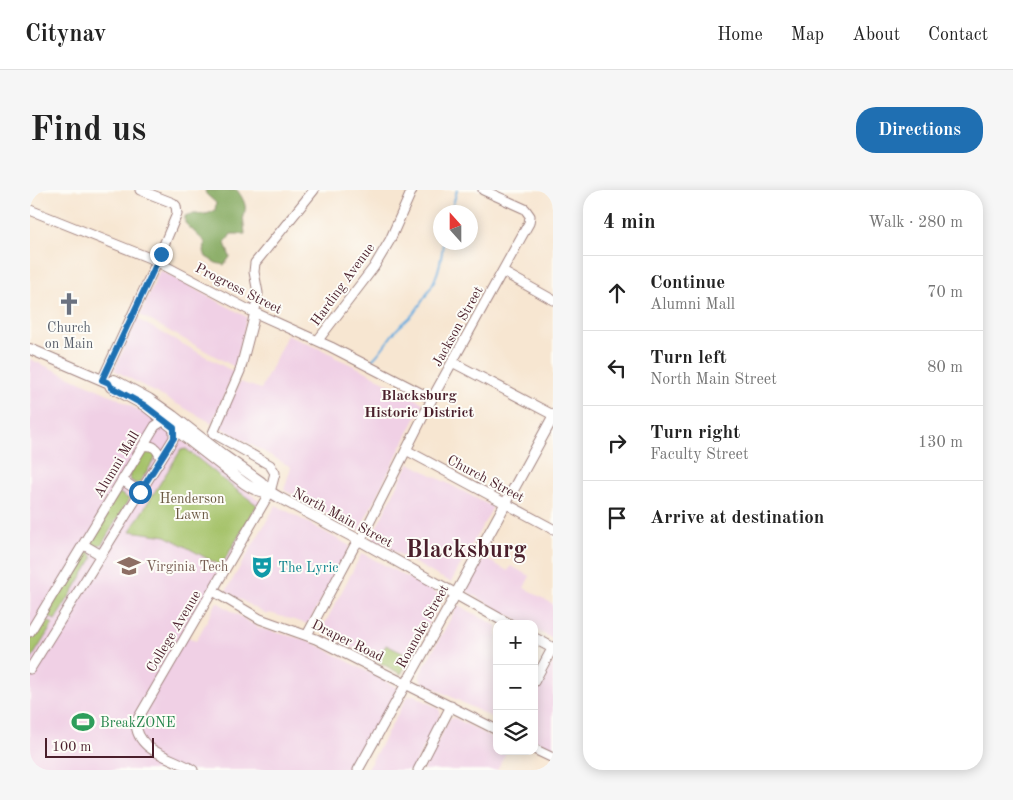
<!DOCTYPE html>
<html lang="en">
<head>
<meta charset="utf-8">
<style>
	body { margin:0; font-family:"Old Standard TT",serif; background:#f6f6f6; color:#222 }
	.controls { position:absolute; right:15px; bottom:15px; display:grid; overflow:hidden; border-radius:10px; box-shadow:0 2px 12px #0003 }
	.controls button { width:45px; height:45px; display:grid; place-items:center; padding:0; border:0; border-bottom:1px solid #e0e0e0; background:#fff; color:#222; font:25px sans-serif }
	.compass { position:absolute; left:403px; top:15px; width:45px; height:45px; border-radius:50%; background:#fff; box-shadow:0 2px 12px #0003; rotate:339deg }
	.scale { position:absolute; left:15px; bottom:12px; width:109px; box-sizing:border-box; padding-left:5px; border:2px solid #4a1f2b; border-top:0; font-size:14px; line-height:18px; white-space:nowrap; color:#4a1f2b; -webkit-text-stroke:4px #fdfcf7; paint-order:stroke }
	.stop { position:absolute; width:15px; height:15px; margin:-11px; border:4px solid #1f6fb2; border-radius:50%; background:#fff }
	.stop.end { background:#1f6fb2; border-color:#fff; box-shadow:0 1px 5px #0008 }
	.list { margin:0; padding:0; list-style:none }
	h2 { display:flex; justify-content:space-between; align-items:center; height:65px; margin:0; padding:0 20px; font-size:21px }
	h2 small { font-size:16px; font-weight:400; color:#767676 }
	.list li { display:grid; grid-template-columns:32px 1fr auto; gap:15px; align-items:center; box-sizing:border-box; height:75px; padding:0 20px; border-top:1px solid #e0e0e0 }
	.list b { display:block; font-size:19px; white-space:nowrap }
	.list p { margin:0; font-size:16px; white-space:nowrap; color:#767676 }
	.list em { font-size:16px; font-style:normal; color:#767676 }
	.icon { flex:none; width:28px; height:28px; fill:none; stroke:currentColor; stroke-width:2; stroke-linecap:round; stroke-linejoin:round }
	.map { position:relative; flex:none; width:523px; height:580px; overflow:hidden; border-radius:20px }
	header { display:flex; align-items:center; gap:30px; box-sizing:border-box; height:70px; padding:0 25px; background:#fff; border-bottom:1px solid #e0e0e0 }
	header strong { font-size:24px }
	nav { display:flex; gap:28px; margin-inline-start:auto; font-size:18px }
	.intro { display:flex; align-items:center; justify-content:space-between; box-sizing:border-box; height:120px; padding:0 30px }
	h1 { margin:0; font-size:35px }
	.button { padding:12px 22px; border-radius:20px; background:#1f6fb2; color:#fff; font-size:18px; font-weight:700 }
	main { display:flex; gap:30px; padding:0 30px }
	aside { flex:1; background:#fff; border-radius:20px; box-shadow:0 2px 12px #0003 }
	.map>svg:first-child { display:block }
	.built { fill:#f0d0e5 }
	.green { fill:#a6c36a; stroke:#78714a }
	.forest { fill:#84a95e; stroke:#676444 }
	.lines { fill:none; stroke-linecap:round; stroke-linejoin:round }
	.stream { stroke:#6aaddf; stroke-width:2 }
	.minor-casing { stroke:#a0827e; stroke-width:11 }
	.major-casing { stroke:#a0827e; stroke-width:12 }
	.minor { stroke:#fff; stroke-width:9 }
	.major { stroke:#fff; stroke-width:10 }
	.route { stroke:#1f6fb2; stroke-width:6 }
	.labels { text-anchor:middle; stroke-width:4; stroke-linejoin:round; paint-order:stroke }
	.street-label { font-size:14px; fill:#4a1f2b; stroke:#fdfcf7 }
	.worship-label { font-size:14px; fill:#5b616d; stroke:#fdfcf7 }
	.park-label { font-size:14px; fill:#6a5841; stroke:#fdfcf7 }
	.education-label { font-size:14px; fill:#785e54; stroke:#fdfcf7; text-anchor:start }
	.culture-label { font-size:14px; fill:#0d838f; stroke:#fdfcf7; text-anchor:start }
	.leisure-label { font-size:14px; fill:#27864d; stroke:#fdfcf7; text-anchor:start }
	.neighbourhood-label { font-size:15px; font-weight:bold; fill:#4a1f2b; stroke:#fdfcf7 }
	.town-label { font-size:24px; font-weight:bold; fill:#4a1f2b; stroke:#fdfcf7 }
</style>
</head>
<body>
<header>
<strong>Citynav</strong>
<nav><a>Home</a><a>Map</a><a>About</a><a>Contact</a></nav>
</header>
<div class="intro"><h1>Find us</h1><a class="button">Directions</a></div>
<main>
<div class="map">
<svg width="523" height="580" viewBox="0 0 523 580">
	<rect width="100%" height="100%" fill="#fdfcf7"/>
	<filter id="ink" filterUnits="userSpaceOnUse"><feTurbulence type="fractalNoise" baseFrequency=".02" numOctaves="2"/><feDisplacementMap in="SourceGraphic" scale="10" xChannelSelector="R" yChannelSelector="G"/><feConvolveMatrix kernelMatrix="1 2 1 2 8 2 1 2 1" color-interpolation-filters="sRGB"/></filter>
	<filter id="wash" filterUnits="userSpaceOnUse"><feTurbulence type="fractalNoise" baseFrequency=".0096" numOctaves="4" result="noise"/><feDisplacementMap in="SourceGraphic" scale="20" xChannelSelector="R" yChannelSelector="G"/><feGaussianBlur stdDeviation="1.12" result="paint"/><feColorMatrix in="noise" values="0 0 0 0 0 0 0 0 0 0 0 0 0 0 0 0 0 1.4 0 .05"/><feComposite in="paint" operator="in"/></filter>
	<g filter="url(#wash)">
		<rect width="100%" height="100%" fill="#f7e6d1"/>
		<!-- built -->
		<path class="built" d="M 130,80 L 217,127 L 205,177 L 110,125 Z
			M 107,129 L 204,182 L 182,233 L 84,180 Z
			M 257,145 L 304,165 L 304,167 L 333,180 L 393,213 L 329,341 L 254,300 L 261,277 L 188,236 L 210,192 L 231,199 Z
			M 0,169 L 85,207 L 131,233 L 233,314 L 156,446 L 166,451 L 187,412 L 229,438 L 280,451 L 368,498 L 322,580 L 0,580 Z
			M 379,273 L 463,317 L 421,392 L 406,385 L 341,348 Z
			M 246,315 L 320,356 L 278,434 L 239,423 L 237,425 L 196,401 Z
			M 332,363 L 414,407 L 381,467 L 356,455 L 347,471 L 291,441 Z
			M 454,368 L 478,381 L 481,376 L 500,386 L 494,398 L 523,414 L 522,447 L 521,448 L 504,439 L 504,434 L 495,434 L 436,401 Z
			M 428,415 L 467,436 L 467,530 L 392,492 L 390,488 L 390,484 Z
			M 523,471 L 523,559 L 504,549 L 504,508 L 508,501 L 507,500 Z
			M 384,505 L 409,519 L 411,524 L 382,580 L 337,580 L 377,507 Z
			M 420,528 L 425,528 L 467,550 L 467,561 L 477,561 L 467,580 L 393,580 Z"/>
		<!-- green -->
		<path class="green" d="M 123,259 L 126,267 L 110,292 L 106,294 L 100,290 L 99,285 L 113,260 Z
			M 156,259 L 187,284 L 192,289 L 227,315 L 191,376 L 136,346 L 100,341 L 151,260 Z
			M 88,302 L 99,309 L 72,354 L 65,356 L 62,354 L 60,349 Z
			M 55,361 L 60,362 L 63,368 L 25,430 L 14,424 L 52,362 Z
			M 12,427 L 23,434 L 0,471 L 0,447 Z
			M 356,455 L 381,467 L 371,484 L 347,471 Z"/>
		<!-- forest -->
		<path class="forest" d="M 175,0 L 207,0 C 212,7 219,17 213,25 L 215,44 L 201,44 L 195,53 L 200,67 L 194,75 L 186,73 L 176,67 L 174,62 L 175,52 L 155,33 L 155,26 C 165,21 175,28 185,20 L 186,13 L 176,4 Z"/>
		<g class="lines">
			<!-- stream -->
			<path class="stream" d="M 421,22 L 427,0
				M 342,170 C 352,161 358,149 367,139 C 372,134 379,129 384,123 C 402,98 411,84 413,52"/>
		</g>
	</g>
	<g filter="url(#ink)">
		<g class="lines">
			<defs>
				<path id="minor" d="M 0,20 L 122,69 L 219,120 L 301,157 L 402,209
					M 473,82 L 523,110
					M 288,150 L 344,77 L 360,50 L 382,0
					M 422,172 L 523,225
					M 72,190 L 125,76 L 147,24 L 146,16 L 143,13 L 110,0
					M 113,256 C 124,255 127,258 131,269
					M 376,260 L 523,339
					M 92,290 L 110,302
					M 54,355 L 71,365
					M 183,401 L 230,429 L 286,449 L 467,540
					M 0,442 L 125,236 L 138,228
					M 277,445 L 324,357 L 333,345 L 404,205 L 499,33 L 500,26 L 495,19 L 453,0
					M 0,479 L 144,248 L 144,233
					M 504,492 L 523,457
					M 504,559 L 523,568
					M 163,580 C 143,567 106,562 106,532 L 240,302 L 245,283 L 240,275 L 183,243 L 210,181 L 223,131 L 228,103 L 224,82 L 225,73 L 284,0
					M 328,580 L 426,404
					M 388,580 L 421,516"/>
				<path id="major" d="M 0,159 L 79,193 L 81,197 L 114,215 L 214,293 C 223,299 229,302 240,302
					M 79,193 L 84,190 L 119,209 L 143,226 L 193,265 L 231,292 L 240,302 L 250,308 L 329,350 L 479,434
					M 426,404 L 523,227
					M 504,448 L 523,458"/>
			</defs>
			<!-- minor casing -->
			<use href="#minor" class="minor-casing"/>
			<!-- major casing -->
			<use href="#major" class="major-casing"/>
			<!-- minor -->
			<use href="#minor" class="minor"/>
			<!-- major -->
			<use href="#major" class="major"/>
		</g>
	</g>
	<g class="lines" filter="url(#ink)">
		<!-- route -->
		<path class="route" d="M 110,302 L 144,248 L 144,238 L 114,215 L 81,197 L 79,193 L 72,190 L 131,64"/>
	</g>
	<!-- icons -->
	<defs>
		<symbol id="church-bare" viewBox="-9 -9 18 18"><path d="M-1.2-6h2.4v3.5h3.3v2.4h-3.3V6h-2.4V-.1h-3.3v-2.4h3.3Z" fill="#6b7280" stroke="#fdfcf7" stroke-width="2.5" paint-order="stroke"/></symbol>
		<symbol id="university-bare" viewBox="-9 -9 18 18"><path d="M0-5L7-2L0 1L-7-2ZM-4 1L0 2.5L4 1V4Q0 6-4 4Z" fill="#8d6e63" stroke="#fdfcf7" stroke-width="2.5" paint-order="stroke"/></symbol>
		<symbol id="theatre-bare" viewBox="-9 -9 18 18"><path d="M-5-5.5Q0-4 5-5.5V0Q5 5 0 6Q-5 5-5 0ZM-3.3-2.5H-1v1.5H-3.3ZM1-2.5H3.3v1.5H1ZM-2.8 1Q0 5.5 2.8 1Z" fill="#0f9aa8" stroke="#fdfcf7" stroke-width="2.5" paint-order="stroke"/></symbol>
		<symbol id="stadium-bare" viewBox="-9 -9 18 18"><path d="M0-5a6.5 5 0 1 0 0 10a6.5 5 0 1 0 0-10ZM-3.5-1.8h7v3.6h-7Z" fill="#2e9e5b" stroke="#fdfcf7" stroke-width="2.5" paint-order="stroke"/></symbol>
	</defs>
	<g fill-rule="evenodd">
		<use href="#church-bare" x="23" y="98" width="32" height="32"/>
		<use href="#university-bare" x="83" y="360" width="32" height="32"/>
		<use href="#theatre-bare" x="216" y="361" width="32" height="32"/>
		<use href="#stadium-bare" x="37" y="516" width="32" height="32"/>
	</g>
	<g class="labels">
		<!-- street labels -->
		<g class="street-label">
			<text transform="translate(312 94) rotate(-54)" y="5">Harding Avenue</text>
			<text transform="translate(209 98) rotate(27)" y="5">Progress Street</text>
			<text transform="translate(427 136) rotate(-61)" y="5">Jackson Street</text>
			<text transform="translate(86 274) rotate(-59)" y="5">Alumni Mall</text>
			<text transform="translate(456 288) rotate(28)" y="5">Church Street</text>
			<text transform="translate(313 327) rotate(28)" y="5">North Main Street</text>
			<text transform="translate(392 436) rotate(-61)" y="5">Roanoke Street</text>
			<text transform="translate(143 441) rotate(-59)" y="5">College Avenue</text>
			<text transform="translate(318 450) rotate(26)" y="5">Draper Road</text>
		</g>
		<!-- worship labels -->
		<g class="worship-label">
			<text x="39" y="142">Church<tspan x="39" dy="16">on Main</tspan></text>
		</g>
		<!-- park labels -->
		<g class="park-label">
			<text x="162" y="313">Henderson<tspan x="162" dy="16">Lawn</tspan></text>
		</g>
		<!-- education labels -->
		<g class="education-label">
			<text x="116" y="381">Virginia Tech</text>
		</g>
		<!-- culture labels -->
		<g class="culture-label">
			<text x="248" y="382">The Lyric</text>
		</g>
		<!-- leisure labels -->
		<g class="leisure-label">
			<text x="70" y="537">BreakZONE</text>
		</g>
		<!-- neighbourhood labels -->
		<g class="neighbourhood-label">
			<text x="389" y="210">Blacksburg<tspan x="389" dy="17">Historic District</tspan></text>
		</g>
		<!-- town labels -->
		<g class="town-label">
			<text x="436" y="367">Blacksburg</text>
		</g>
	</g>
</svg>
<div class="controls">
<button>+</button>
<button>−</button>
<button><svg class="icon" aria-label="layers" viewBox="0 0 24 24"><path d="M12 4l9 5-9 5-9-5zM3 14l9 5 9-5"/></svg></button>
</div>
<svg class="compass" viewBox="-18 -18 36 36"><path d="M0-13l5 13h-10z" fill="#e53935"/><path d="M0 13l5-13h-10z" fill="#767676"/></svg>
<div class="scale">100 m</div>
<div class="stop" style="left:110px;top:302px"></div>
<div class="stop end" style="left:131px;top:64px"></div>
</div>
<aside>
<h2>4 min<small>Walk · 280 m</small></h2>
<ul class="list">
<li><svg class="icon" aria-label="ahead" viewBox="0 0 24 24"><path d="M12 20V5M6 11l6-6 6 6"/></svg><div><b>Continue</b><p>Alumni Mall</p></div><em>70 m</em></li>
<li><svg class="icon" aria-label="left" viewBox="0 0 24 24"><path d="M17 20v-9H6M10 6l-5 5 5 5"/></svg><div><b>Turn left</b><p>North Main Street</p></div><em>80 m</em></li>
<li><svg class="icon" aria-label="right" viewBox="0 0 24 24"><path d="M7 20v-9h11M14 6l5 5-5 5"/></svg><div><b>Turn right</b><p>Faculty Street</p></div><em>130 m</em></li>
<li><svg class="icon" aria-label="arrive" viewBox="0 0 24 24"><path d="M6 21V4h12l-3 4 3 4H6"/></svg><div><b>Arrive at destination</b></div></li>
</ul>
</aside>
</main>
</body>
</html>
